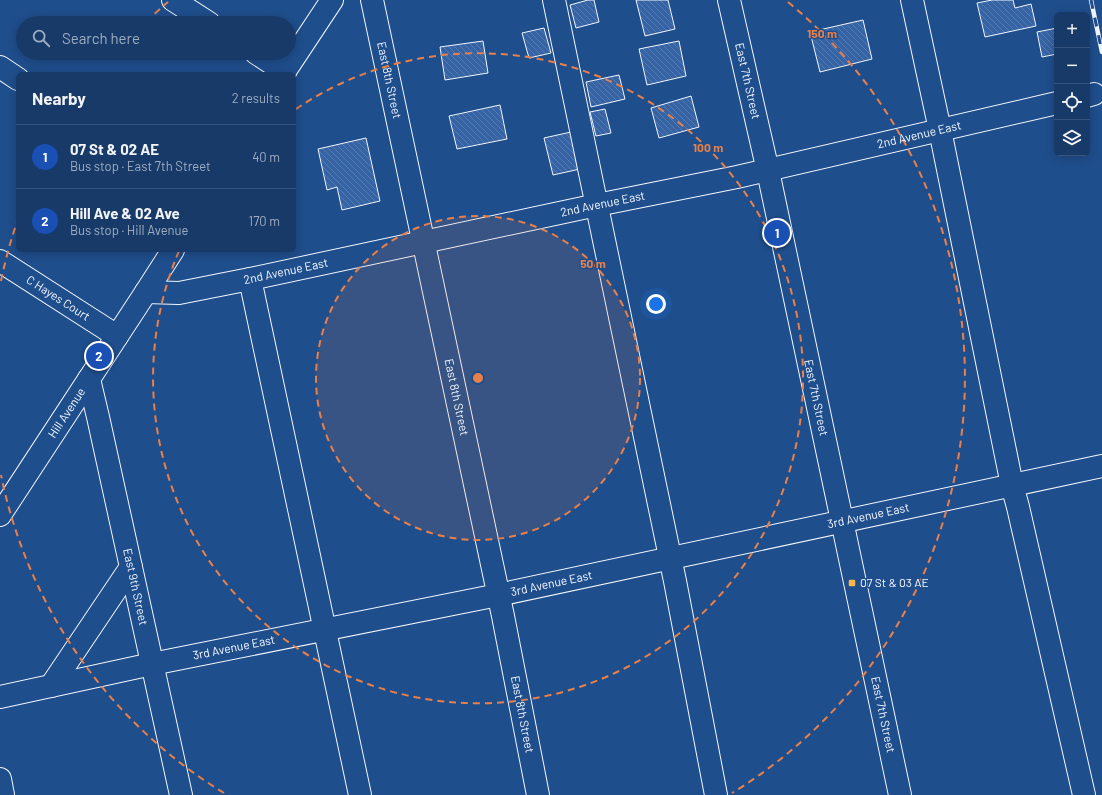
<!DOCTYPE html>
<html lang="en">
<head>
<meta charset="utf-8">
<style>
	body { margin:0; font-family:Barlow,sans-serif; background:#20416f; color:#f1f3f6 }
	.controls { position:absolute; right:12px; top:12px; display:grid; overflow:hidden; border-radius:6px; box-shadow:0 2px 10px #0003 }
	.controls button { width:36px; height:36px; display:grid; place-items:center; padding:0; border:0; border-bottom:1px solid #36547d; background:#173a69; color:#f1f3f6; font:20px sans-serif }
	.you { position:absolute; left:656px; top:304px; width:14px; height:14px; margin:-10px; border:3px solid #fff; border-radius:50%; background:#1a73e8; box-shadow:0 0 0 6px #1a73e833 }
	.badge { display:grid; place-items:center; width:26px; height:26px; border-radius:50%; background:#8abfa5; color:#fff; font-size:13px; font-weight:700 }
	.pin { position:absolute; translate:-50% -50%; border:2px solid #fff; box-shadow:0 1px 4px #0006 }
	.list { margin:0; padding:0; list-style:none }
	h2 { display:flex; justify-content:space-between; align-items:center; height:52px; margin:0; padding:0 16px; font-size:17px }
	h2 small { font-size:13px; font-weight:400; color:#9eadc0 }
	.list li { display:grid; grid-template-columns:26px 1fr auto; gap:12px; align-items:center; box-sizing:border-box; height:64px; padding:0 16px; border-top:1px solid #36547d }
	.list b { display:block; font-size:15px; white-space:nowrap }
	.list p { margin:0; font-size:13px; white-space:nowrap; color:#9eadc0 }
	.list em { font-size:13px; font-style:normal; color:#9eadc0 }
	.icon { flex:none; width:22px; height:22px; fill:none; stroke:currentColor; stroke-width:2; stroke-linecap:round; stroke-linejoin:round }
	.map { position:relative; flex:none; width:1102px; height:795px; overflow:hidden }
	.search { position:absolute; background:#173a69; box-shadow:0 2px 10px #0003; left:16px; top:16px; width:280px; height:44px; display:flex; align-items:center; gap:10px; box-sizing:border-box; padding:0 14px; border-radius:22px; color:#9eadc0; font-size:15px }
	.panel { position:absolute; background:#173a69; box-shadow:0 2px 10px #0003; left:16px; top:72px; width:280px; height:180px; border-radius:6px }
	.map>svg:first-child { display:block }
	.building { fill:url(#building-back-hatch); stroke:#f2f6ff }
	.lines { fill:none; stroke-linecap:round; stroke-linejoin:round }
	.minor-casing { stroke:#f2f6ff; stroke-width:24 }
	.minor { stroke:#1f4e8c; stroke-width:22 }
	.rail-casing { stroke:#f2f6ff; stroke-width:4.5 }
	.rail { stroke:#1f4e8c; stroke-width:3; stroke-dasharray:9; stroke-linecap:butt }
	.ring { fill:none; stroke:#ea8049; stroke-width:2; stroke-dasharray:7 5 }
	.poi-dot { fill:#ffb74d; stroke:#1f4e8c; stroke-width:1.5 }
	.labels { text-anchor:middle; stroke-width:3; stroke-linejoin:round; paint-order:stroke }
	.street-label { font-size:12px; fill:#f2f6ff; stroke:#1f4e8c }
	.poi-label { font-size:12px; fill:#f2f6ff; stroke:#1f4e8c; text-anchor:start }
	.centre { fill:#ea8049; stroke:#1f4e8c; stroke-width:2 }
	.ring-label { font-size:12px; text-anchor:middle; font-weight:bold; fill:#ea8049; stroke:#1f4e8c; stroke-width:3; stroke-linejoin:round; paint-order:stroke }
</style>
</head>
<body>
<div class="map">
<svg width="1102" height="795" viewBox="0 0 1102 795">
	<defs>
		<pattern id="building-back-hatch" width="6" height="6" patternUnits="userSpaceOnUse"><rect width="6" height="6" fill="#3563a3"/><path d="M-1 5l2 2M0 0l6 6M5-1l2 2" fill="none" stroke="#537ab1"/></pattern>
	</defs>
	<rect width="100%" height="100%" fill="#1f4e8c"/>
	<!-- building -->
	<path class="building" d="M 588,0 L 594,0 L 599,22 L 576,28 L 570,5 Z
		M 636,0 L 668,0 L 675,29 L 645,36 Z
		M 992,0 L 1013,0 L 1015,8 L 1031,4 L 1036,26 L 985,37 L 977,3 Z
		M 863,20 L 872,59 L 820,72 L 810,32 Z
		M 544,28 L 551,53 L 529,58 L 522,33 Z
		M 1057,28 L 1057,54 L 1042,57 L 1037,32 Z
		M 483,41 L 488,73 L 445,80 L 440,47 Z
		M 679,41 L 686,76 L 647,85 L 639,49 Z
		M 619,75 L 625,99 L 591,107 L 586,82 Z
		M 691,96 L 699,127 L 659,138 L 651,108 Z
		M 500,105 L 507,139 L 457,149 L 449,116 Z
		M 605,109 L 611,133 L 596,136 L 590,112 Z
		M 571,132 L 580,169 L 553,175 L 544,138 Z
		M 366,138 L 380,201 L 342,210 L 337,187 L 327,190 L 318,149 Z"/>
	<g class="lines">
		<defs>
			<g id="minor">
				<path d="M 173,0 L 209,23"/>
				<path id="s1" d="M 372,0 L 503,616 L 538,795"/>
				<path d="M 554,0 L 675,581 L 716,795"/>
				<path id="s2" d="M 729,0 L 768,171 L 900,795"/>
				<path d="M 912,0 L 940,130 L 1012,485 L 1018,507 L 1084,795"/>
				<path d="M 256,53 L 285,72"/>
				<path d="M 0,67 L 18,79"/>
				<path d="M 283,74 L 332,0"/>
				<path d="M 1087,96 L 1094,94"/>
				<path id="s3" d="M 0,261 L 117,336"/>
				<path d="M 250,279 L 360,795"/>
				<path id="s4" d="M 146,292 L 179,293 L 250,279 L 597,205 L 737,177 L 1057,103"/>
				<path id="s5" d="M 89,379 L 98,417 L 181,795"/>
				<path id="s6" d="M 0,515 L 146,292 L 173,250"/>
				<path d="M 51,686 L 131,567"/>
				<path id="s7" d="M 0,697 L 152,664 L 498,595 L 1102,466"/>
				<path d="M 0,779 L 3,795"/>
			</g>
		</defs>
		<!-- minor casing -->
		<use href="#minor" class="minor-casing"/>
		<!-- minor -->
		<use href="#minor" class="minor"/>
		<defs>
			<path id="rail" d="M 1091,0 L 1102,52"/>
		</defs>
		<!-- rail casing -->
		<use href="#rail" class="rail-casing"/>
		<!-- rail -->
		<use href="#rail" class="rail"/>
	</g>
	<!-- distance rings -->
	<circle cx="478" cy="378" r="162" fill="#ea8049" fill-opacity=".12"/>
	<g class="ring">
		<circle cx="478" cy="378" r="162"/>
		<path d="M296 109A325 325 0 1 1 179 251"/>
		<path d="M224 793A487 487 0 0 1 1 475M1 281A487 487 0 0 1 18 219M146 22A487 487 0 0 1 168 2M788 2A487 487 0 0 1 732 793"/>
	</g>
	<!-- markers -->
	<rect class="poi-dot" x="848" y="579" width="8" height="8" rx="2"/>
	<g class="labels">
		<!-- street labels -->
		<g class="street-label">
			<text dy="4" stroke="none"><textPath href="#s1" startOffset="82">East 8th Street</textPath></text>
			<text dy="4" stroke="none"><textPath href="#s2" startOffset="83">East 7th Street</textPath></text>
			<text dy="4" stroke="none"><textPath href="#s4" startOffset="790">2nd Avenue East</textPath></text>
			<text dy="4" stroke="none"><textPath href="#s4" startOffset="466">2nd Avenue East</textPath></text>
			<text dy="4" stroke="none"><textPath href="#s4" startOffset="142">2nd Avenue East</textPath></text>
			<text dy="4" stroke="none"><textPath href="#s3" startOffset="69">C Hayes Court</textPath></text>
			<text dy="4" stroke="none"><textPath href="#s1" startOffset="406">East 8th Street</textPath></text>
			<text dy="4" stroke="none"><textPath href="#s2" startOffset="407">East 7th Street</textPath></text>
			<text dy="4" stroke="none"><textPath href="#s6" startOffset="122">Hill Avenue</textPath></text>
			<text dy="4" stroke="none"><textPath href="#s7" startOffset="887">3rd Avenue East</textPath></text>
			<text dy="4" stroke="none"><textPath href="#s7" startOffset="563">3rd Avenue East</textPath></text>
			<text dy="4" stroke="none"><textPath href="#s5" startOffset="213">East 9th Street</textPath></text>
			<text dy="4" stroke="none"><textPath href="#s7" startOffset="239">3rd Avenue East</textPath></text>
			<text dy="4" stroke="none"><textPath href="#s1" startOffset="730">East 8th Street</textPath></text>
			<text dy="4" stroke="none"><textPath href="#s2" startOffset="731">East 7th Street</textPath></text>
		</g>
		<!-- poi labels -->
		<g class="poi-label">
			<text x="860" y="587">07 St &amp; 03 AE</text>
		</g>
	</g>
	<circle cx="478" cy="378" r="6" class="centre"/>
	<g class="ring-label">
		<text x="822" y="38">150 m</text>
		<text x="708" y="152">100 m</text>
		<text x="593" y="268">50 m</text>
	</g>
</svg>
<div class="controls">
<button>+</button>
<button>−</button>
<button><svg class="icon" aria-label="locate" viewBox="0 0 24 24"><circle cx="12" cy="12" r="6"/><path d="M12 2v4M12 18v4M2 12h4M18 12h4"/></svg></button>
<button><svg class="icon" aria-label="layers" viewBox="0 0 24 24"><path d="M12 4l9 5-9 5-9-5zM3 14l9 5 9-5"/></svg></button>
</div>
<div class="you"></div>
<div class="pin badge" style="left:777px;top:233px;background:#1a4fb4">1</div>
<div class="pin badge" style="left:99px;top:356px;background:#1a4fb4">2</div>
<div class="search"><svg class="icon" aria-label="search" viewBox="0 0 24 24"><circle cx="10" cy="10" r="6"/><path d="M15 15l6 6"/></svg>Search here</div>
<section class="panel">
<h2>Nearby<small>2 results</small></h2>
<ul class="list">
<li><span class="badge" style="background:#1a4fb4">1</span><div><b>07 St &amp; 02 AE</b><p>Bus stop · East 7th Street</p></div><em>40 m</em></li>
<li><span class="badge" style="background:#1a4fb4">2</span><div><b>Hill Ave &amp; 02 Ave</b><p>Bus stop · Hill Avenue</p></div><em>170 m</em></li>
</ul>
</section>
</div>
</body>
</html>
